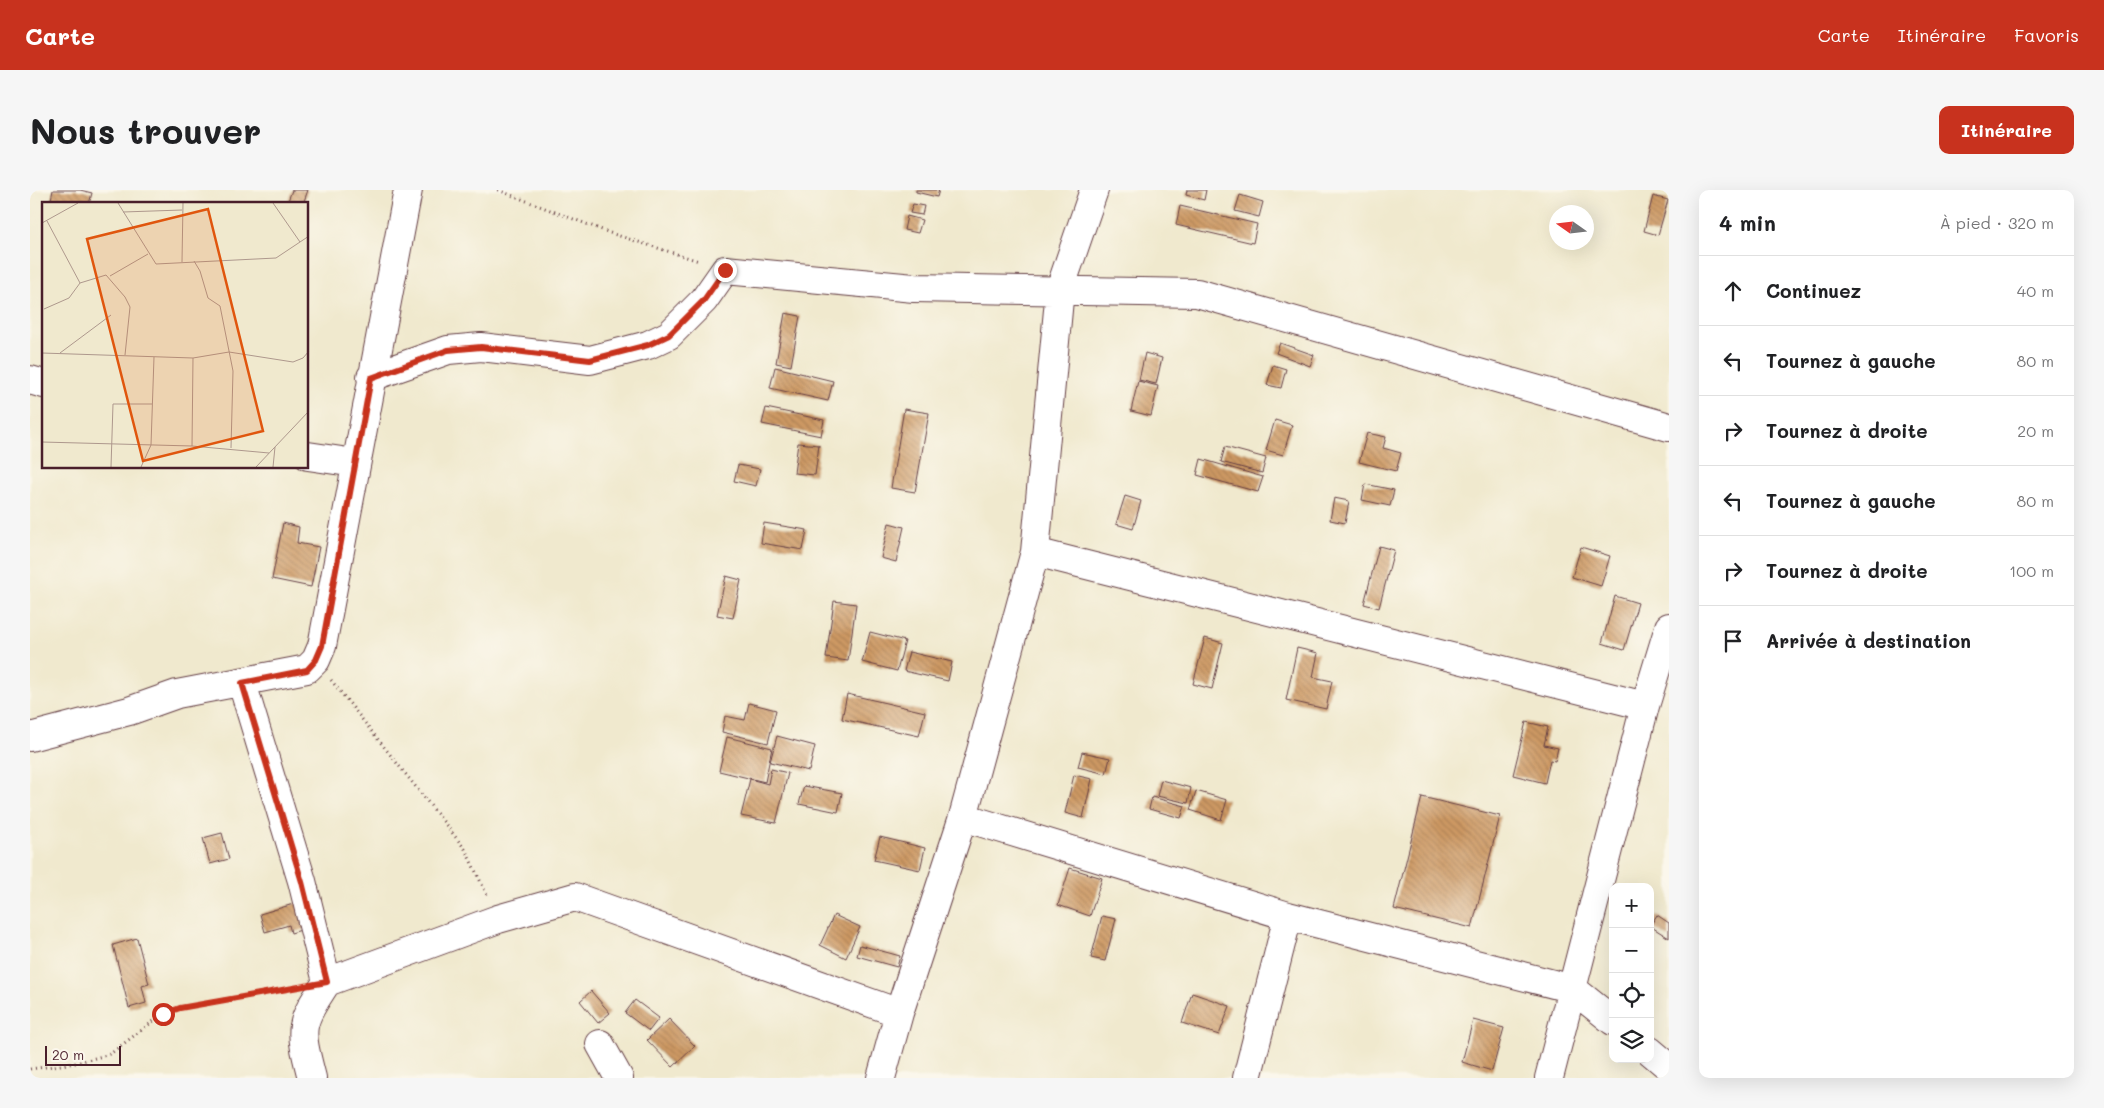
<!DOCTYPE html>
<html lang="fr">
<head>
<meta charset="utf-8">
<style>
	body { margin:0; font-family:Mali,sans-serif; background:#f6f6f6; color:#202124 }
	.controls { position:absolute; right:15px; bottom:15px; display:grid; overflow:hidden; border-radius:10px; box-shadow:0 5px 20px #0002 }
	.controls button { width:45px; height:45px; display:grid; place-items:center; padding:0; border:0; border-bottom:1px solid #e0e0e0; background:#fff; color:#202124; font:25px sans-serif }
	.compass { position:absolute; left:1519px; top:15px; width:45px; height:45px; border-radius:50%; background:#fff; box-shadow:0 5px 20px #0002; rotate:284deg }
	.scale { position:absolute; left:15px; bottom:12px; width:76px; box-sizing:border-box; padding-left:5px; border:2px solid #4a1f2b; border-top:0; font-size:14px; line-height:18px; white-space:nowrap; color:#4a1f2b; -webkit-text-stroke:4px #fbf7ec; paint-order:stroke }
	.stop { position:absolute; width:15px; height:15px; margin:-11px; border:4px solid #c8321e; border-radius:50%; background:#fff }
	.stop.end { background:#c8321e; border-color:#fff; box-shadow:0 1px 5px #0008 }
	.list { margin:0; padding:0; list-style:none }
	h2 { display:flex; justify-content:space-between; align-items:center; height:65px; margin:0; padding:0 20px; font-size:21px }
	h2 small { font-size:16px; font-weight:400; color:#757577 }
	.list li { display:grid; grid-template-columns:32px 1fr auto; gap:15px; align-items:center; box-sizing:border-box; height:70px; padding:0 20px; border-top:1px solid #e0e0e0 }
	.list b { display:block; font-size:19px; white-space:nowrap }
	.list em { font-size:16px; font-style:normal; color:#757577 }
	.icon { flex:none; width:28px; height:28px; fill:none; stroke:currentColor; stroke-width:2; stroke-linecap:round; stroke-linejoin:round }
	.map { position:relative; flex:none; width:1639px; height:888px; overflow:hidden; border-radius:10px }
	header { display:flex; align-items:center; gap:30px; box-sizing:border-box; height:70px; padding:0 25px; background:#c8321e; color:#fff }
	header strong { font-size:24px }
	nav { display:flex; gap:28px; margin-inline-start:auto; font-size:18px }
	.intro { display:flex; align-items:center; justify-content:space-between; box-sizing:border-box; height:120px; padding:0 30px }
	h1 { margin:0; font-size:35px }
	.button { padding:12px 22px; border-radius:10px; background:#c8321e; color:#fff; font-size:18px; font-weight:700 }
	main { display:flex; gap:30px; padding:0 30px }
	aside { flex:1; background:#fff; border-radius:10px; box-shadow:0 5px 20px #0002 }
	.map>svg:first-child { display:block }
	.building { fill:url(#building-back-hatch) }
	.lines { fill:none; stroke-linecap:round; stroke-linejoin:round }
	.minor-casing { stroke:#633d43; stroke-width:30 }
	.path { stroke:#633d43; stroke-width:3; stroke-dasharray:1 4; stroke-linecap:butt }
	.minor { stroke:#fff; stroke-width:28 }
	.route { stroke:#c8321e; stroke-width:6 }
	.inset-road { fill:none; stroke:#ae988d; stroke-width:1 }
	.view { fill:#e0560e; fill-opacity:0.15; stroke:#e0560e; stroke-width:2.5 }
	.inset-edge { fill:none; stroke:#4a1f2b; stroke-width:2.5 }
</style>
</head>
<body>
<header>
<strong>Carte</strong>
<nav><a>Carte</a><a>Itinéraire</a><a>Favoris</a></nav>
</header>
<div class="intro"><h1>Nous trouver</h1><a class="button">Itinéraire</a></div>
<main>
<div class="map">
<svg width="1639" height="888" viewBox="0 0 1639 888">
	<defs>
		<pattern id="building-back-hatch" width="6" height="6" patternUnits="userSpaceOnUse" patternTransform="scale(1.25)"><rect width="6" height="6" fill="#cd9963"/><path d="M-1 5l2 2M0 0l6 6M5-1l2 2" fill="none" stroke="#a87c52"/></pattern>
	</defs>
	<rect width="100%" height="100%" fill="#fbf7ec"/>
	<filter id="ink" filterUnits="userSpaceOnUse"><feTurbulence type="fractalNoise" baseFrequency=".02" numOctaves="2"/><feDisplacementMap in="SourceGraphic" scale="10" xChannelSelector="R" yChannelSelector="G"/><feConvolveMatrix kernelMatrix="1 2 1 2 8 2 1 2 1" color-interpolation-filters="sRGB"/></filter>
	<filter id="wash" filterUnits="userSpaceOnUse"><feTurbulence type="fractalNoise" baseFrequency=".0096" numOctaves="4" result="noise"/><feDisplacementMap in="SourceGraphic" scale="20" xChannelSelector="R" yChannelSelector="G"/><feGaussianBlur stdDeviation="1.12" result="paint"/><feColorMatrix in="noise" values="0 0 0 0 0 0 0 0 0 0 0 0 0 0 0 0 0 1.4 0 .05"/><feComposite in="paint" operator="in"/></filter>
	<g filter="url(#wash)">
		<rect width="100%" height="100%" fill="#f0e9ce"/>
		<g id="blocks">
			<!-- building -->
			<path class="building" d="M 23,0 L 50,0 L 62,3 L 59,14 L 20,14 Z
				M 262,0 L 278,0 L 273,14 L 258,11 Z
				M 886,0 L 909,0 L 907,7 L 886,2 Z
				M 1157,0 L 1176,0 L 1174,10 L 1156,5 Z
				M 1210,5 L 1233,12 L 1229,27 L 1205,21 Z
				M 1623,6 L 1638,10 L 1628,45 L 1614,41 Z
				M 883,14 L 894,16 L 892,25 L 880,23 Z
				M 1150,16 L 1227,34 L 1223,53 L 1146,35 Z
				M 877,26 L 892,30 L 888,43 L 874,40 Z
				M 755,123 L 770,126 L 761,176 L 746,173 Z
				M 1250,153 L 1284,165 L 1280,176 L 1246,163 Z
				M 1115,163 L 1132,168 L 1126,194 L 1109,190 Z
				M 1243,175 L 1256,179 L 1251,198 L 1237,195 Z
				M 745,177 L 803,191 L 798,211 L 740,198 Z
				M 1108,191 L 1128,196 L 1121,226 L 1101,221 Z
				M 736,218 L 794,230 L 791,246 L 732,234 Z
				M 874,219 L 899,223 L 885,302 L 861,298 Z
				M 1245,230 L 1262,235 L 1253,265 L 1236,260 Z
				M 1337,243 L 1356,247 L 1353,258 L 1371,263 L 1366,281 L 1329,272 Z
				M 768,253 L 789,255 L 785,285 L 764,283 Z
				M 1195,257 L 1236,268 L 1232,283 L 1191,272 Z
				M 1171,269 L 1233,287 L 1228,302 L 1167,285 Z
				M 708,275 L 730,279 L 726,296 L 704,291 Z
				M 1335,294 L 1364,300 L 1360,316 L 1332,310 Z
				M 1095,306 L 1111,311 L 1103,339 L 1086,334 Z
				M 1304,308 L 1319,311 L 1315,333 L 1300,330 Z
				M 253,333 L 269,337 L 267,353 L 289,357 L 281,397 L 242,389 Z
				M 734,333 L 777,340 L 773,360 L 731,353 Z
				M 859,333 L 874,337 L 866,372 L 851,368 Z
				M 1349,356 L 1364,360 L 1349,418 L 1334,414 Z
				M 1551,357 L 1580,366 L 1571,396 L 1542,387 Z
				M 696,386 L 711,390 L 703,428 L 687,425 Z
				M 1585,406 L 1608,413 L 1594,460 L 1572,453 Z
				M 804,411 L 826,414 L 818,471 L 796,468 Z
				M 840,442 L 875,451 L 867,481 L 832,472 Z
				M 1175,448 L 1193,453 L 1182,499 L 1163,494 Z
				M 1267,458 L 1288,463 L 1283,487 L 1302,491 L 1296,519 L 1256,510 Z
				M 879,462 L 922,472 L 918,491 L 874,481 Z
				M 817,504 L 895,522 L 889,546 L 812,529 Z
				M 719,513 L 746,520 L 738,553 L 692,542 L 695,526 L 715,530 Z
				M 1496,532 L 1518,537 L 1514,555 L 1528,558 L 1525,571 L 1520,570 L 1515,593 L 1483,585 Z
				M 747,546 L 785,556 L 779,581 L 740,572 Z
				M 697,547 L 742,558 L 735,592 L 689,581 Z
				M 1052,562 L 1080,568 L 1076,584 L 1048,577 Z
				M 741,579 L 758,583 L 746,633 L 711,626 L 720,589 L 738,594 Z
				M 1044,585 L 1062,589 L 1053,628 L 1035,623 Z
				M 1131,590 L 1161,598 L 1158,613 L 1127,606 Z
				M 774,596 L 812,603 L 808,622 L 769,614 Z
				M 1166,601 L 1197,610 L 1191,630 L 1160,620 Z
				M 1122,607 L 1155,616 L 1151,628 L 1119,619 Z
				M 1392,607 L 1470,626 L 1442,738 L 1364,719 Z
				M 192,643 L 199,669 L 180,674 L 173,648 Z
				M 850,647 L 895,658 L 890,680 L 844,670 Z
				M 1040,678 L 1072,688 L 1060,726 L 1028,715 Z
				M 270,712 L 278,738 L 261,743 L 259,735 L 235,742 L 230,724 Z
				M 804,725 L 830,737 L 816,768 L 790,755 Z
				M 1627,725 L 1639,733 L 1639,748 L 1620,736 Z
				M 1072,726 L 1086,729 L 1075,771 L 1061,768 Z
				M 107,748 L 119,794 L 112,796 L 116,813 L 99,818 L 83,755 Z
				M 830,755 L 870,766 L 867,777 L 827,766 Z
				M 561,801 L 580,823 L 568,833 L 550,811 Z
				M 1162,803 L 1200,816 L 1189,845 L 1152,833 Z
				M 605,810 L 629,828 L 619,841 L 595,823 Z
				M 639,829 L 665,856 L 643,877 L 617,850 Z
				M 1443,830 L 1474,838 L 1462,881 L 1432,872 Z"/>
		</g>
	</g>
	<g filter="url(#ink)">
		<use href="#blocks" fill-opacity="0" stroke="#633d43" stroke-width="1"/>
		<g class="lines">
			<defs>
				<path id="minor" d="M 341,187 L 418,160 L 451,157 L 560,170 L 618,155 L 639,145 L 674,110 L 695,80 L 884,98 L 1167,103 L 1639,237
					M 0,190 L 14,194
					M 278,266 L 325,273
					M 1005,362 L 1615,516
					M 212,493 L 272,691 L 297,792
					M 0,547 L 99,521 L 147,504 L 277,479 L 286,470 L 292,456 L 378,0
					M 933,627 L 1258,726 L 1543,799 L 1583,831
					M 570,854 L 589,888
					M 1620,861 L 1639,877
					M 282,888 C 269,837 268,836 297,792 L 468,729 L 545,707 L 869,823
					M 851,888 L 869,823 L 933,627 L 1005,362 L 1030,99 L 1064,0
					M 1217,888 L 1258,726
					M 1519,888 L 1615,516 L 1639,437"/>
			</defs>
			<!-- minor casing -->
			<use href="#minor" class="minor-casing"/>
			<!-- path -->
			<path class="path" d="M 468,0 L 580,43 L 669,71
				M 301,490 L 435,659 L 457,705
				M 0,879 L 46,873 L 80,864 L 133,824 L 150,818 L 262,798"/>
			<!-- minor -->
			<use href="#minor" class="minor"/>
		</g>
	</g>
	<g class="lines" filter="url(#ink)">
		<!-- route -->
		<path class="route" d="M 133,824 L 150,818 L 297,792 L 272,692 L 212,493 L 277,480 L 286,470 L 292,456 L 341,188 L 418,160 L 451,157 L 560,170 L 618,155 L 639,145 L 674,110 L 695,80"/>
	</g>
	<!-- overview -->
	<g transform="translate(12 12)">
		<rect width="266" height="266" fill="#f0e9ce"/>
		<path class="inset-road" d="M 76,1 L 114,62 L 234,56 L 267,34M 231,1 L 258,40M 81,10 L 140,8M 5,19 L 38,81 L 64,73 L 83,95 L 88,105 L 83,153M 0,21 L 36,1M 152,59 L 158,69 L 166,96 L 178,104 L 191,169 L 189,246M 140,60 L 141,1M 68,74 L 106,52M 2,107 L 27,96 L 38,81M 0,151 L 151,156 L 187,150 L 251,160 L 261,156 L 267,149M 18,151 L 69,113M 0,240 L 150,244 L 227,251M 150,244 L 151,156M 69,265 L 71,202 L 110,202M 99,265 L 109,243 L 112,155M 214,265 L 267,209M 231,265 L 233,245"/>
		<path class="view" d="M 166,7 L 221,229 L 101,259 L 45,37 Z"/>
		<rect width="266" height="266" class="inset-edge"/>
	</g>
</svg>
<div class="controls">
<button>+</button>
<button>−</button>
<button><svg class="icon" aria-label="locate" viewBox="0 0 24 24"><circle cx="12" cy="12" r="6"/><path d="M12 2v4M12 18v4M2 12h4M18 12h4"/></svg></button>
<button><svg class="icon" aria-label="layers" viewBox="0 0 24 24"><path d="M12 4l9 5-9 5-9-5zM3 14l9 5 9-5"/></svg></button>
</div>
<svg class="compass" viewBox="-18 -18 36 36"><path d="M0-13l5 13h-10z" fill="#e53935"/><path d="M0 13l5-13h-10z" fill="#757577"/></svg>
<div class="scale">20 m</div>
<div class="stop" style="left:133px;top:824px"></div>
<div class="stop end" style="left:695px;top:80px"></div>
</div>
<aside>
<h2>4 min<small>À pied · 320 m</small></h2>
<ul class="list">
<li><svg class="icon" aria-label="ahead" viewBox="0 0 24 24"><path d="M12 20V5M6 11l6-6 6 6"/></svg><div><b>Continuez</b></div><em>40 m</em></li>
<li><svg class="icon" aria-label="left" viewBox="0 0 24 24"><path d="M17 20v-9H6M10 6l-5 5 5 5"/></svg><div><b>Tournez à gauche</b></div><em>80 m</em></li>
<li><svg class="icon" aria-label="right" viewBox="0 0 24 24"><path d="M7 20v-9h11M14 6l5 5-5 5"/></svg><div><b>Tournez à droite</b></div><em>20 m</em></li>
<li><svg class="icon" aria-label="left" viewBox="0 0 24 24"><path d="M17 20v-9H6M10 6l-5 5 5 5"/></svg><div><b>Tournez à gauche</b></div><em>80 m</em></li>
<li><svg class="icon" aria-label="right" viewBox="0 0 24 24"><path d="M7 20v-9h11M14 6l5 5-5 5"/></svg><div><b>Tournez à droite</b></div><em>100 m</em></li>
<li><svg class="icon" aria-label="arrive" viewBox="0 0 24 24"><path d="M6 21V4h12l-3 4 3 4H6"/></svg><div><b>Arrivée à destination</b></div></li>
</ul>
</aside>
</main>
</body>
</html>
